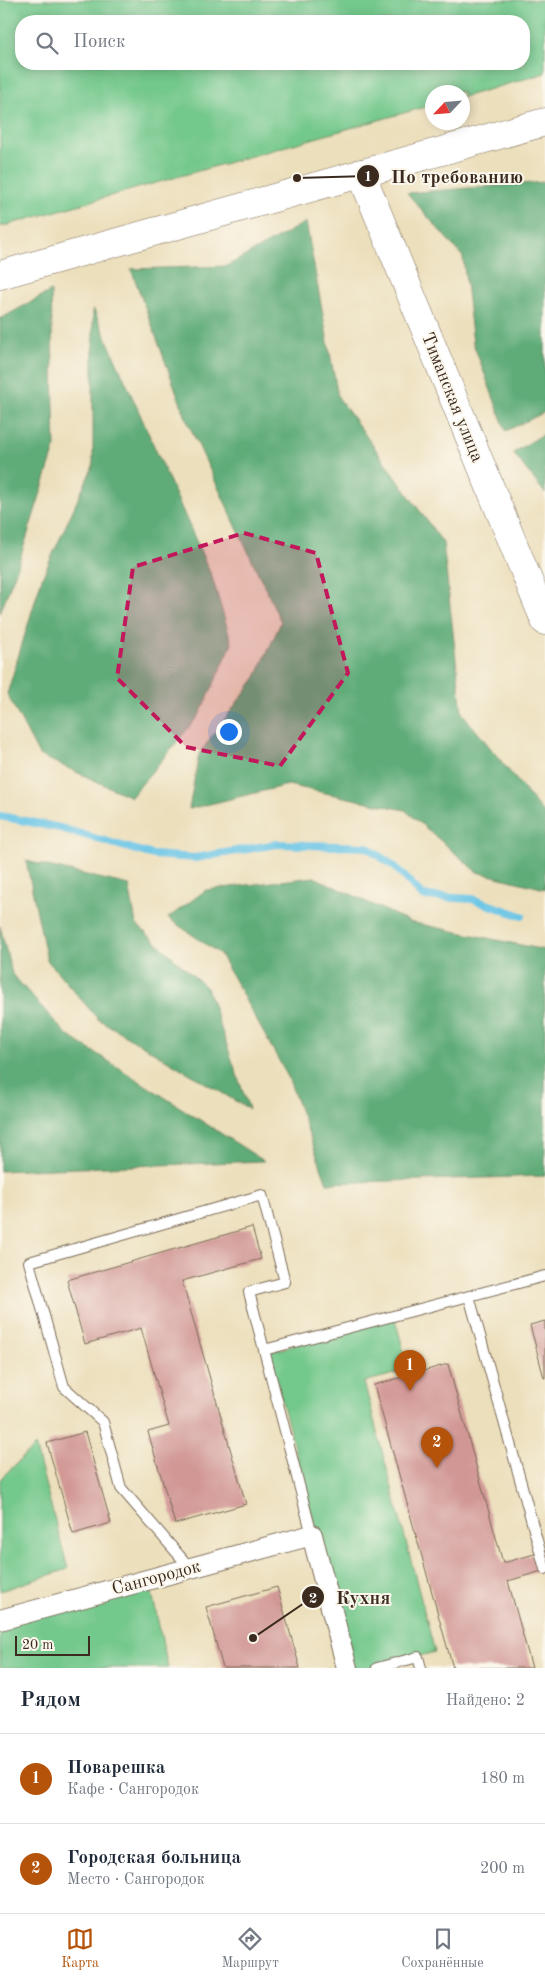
<!DOCTYPE html>
<html lang="ru">
<head>
<meta charset="utf-8">
<style>
	body { margin:0; font-family:"Old Standard TT",serif; background:#f6f6f7; color:#1f2937 }
	.compass { position:absolute; left:425px; top:85px; width:45px; height:45px; border-radius:50%; background:#fff; box-shadow:0 2px 12px #0003; rotate:244deg }
	.scale { position:absolute; left:15px; bottom:12px; width:75px; box-sizing:border-box; padding-left:5px; border:2px solid #3b2a1e; border-top:0; font-size:14px; line-height:18px; white-space:nowrap; color:#3b2a1e; -webkit-text-stroke:4px #fbf7ec; paint-order:stroke }
	.you { position:absolute; left:228px; top:731px; width:18px; height:18px; margin:-12px; border:4px solid #fff; border-radius:50%; background:#1a73e8; box-shadow:0 0 0 8px #1a73e833 }
	.badge { display:grid; place-items:center; width:32px; height:32px; border-radius:50%; background:#b45309; color:#fff; font-size:16px; font-weight:700 }
	.pin { position:absolute; translate:-50% -41px; filter:drop-shadow(0 1px 2px #0008) }
	.pin::after { content:''; position:absolute; top:26px; width:18px; height:15px; background:inherit; clip-path:polygon(0 0,100% 0,50% 100%) }
	.list { margin:0; padding:0; list-style:none }
	h2 { display:flex; justify-content:space-between; align-items:center; height:65px; margin:0; padding:0 20px; font-size:21px }
	h2 small { font-size:16px; font-weight:400; color:#747a83 }
	.list li { display:grid; grid-template-columns:32px 1fr auto; gap:15px; align-items:center; box-sizing:border-box; height:90px; padding:0 20px; border-top:1px solid #e0e1e3 }
	.list b { display:block; font-size:19px; white-space:nowrap }
	.list p { margin:0; font-size:16px; white-space:nowrap; color:#747a83 }
	.list em { font-size:16px; font-style:normal; color:#747a83 }
	.icon { flex:none; width:28px; height:28px; fill:none; stroke:currentColor; stroke-width:2; stroke-linecap:round; stroke-linejoin:round }
	.map { position:relative; flex:none; width:545px; height:1668px; overflow:hidden }
	.search { position:absolute; background:#fff; box-shadow:0 2px 12px #0003; left:15px; right:15px; top:15px; height:55px; display:flex; align-items:center; gap:12px; box-sizing:border-box; padding:0 18px; border-radius:20px; color:#747a83; font-size:19px }
	.sheet { height:245px; background:#fff }
	nav { display:flex; justify-content:space-around; align-items:center; box-sizing:border-box; height:70px; border-top:1px solid #e0e1e3; background:#fff; font-size:14px; color:#747a83 }
	nav a { display:grid; justify-items:center; gap:2px }
	nav .on { color:#b45309 }
	.map>svg:first-child { display:block }
	.green { fill:#73c88c; stroke:#577955; fill-rule:evenodd }
	.forest { fill:#5eac78; stroke:#4c6b4b }
	.lines { fill:none; stroke-linecap:round; stroke-linejoin:round }
	.stream { stroke:#68c4e6; stroke-width:8 }
	.building { fill:#d19795 }
	.lane-casing { stroke:#796955; stroke-width:12 }
	.street-casing { stroke:#796955; stroke-width:22 }
	.secondary-casing { stroke:#796955; stroke-width:29 }
	.lane { stroke:#fff; stroke-width:10 }
	.street { stroke:#fff; stroke-width:20 }
	.secondary { stroke:#fff; stroke-width:28 }
	.marked { fill:#c2185b; fill-opacity:0.2; stroke:#c2185b; stroke-width:4; stroke-dasharray:10 6; stroke-linejoin:round }
	.labels { text-anchor:middle; stroke-width:4; stroke-linejoin:round; paint-order:stroke }
	.street-label { font-size:18px; fill:#3b2a1e; stroke:#fbf7ec }
	.leader { fill:none; stroke:#3b2a1e; stroke-width:2 }
	.callout-dot { fill:#3b2a1e; stroke:#fbf7ec; stroke-width:2 }
	.mark-label { font-size:15px; text-anchor:middle; font-weight:bold; fill:#fff }
	.callout-label { font-size:19px; text-anchor:middle; font-weight:bold; fill:#3b2a1e; stroke:#fbf7ec; stroke-width:4; stroke-linejoin:round; paint-order:stroke }
</style>
</head>
<body>
<div class="map">
<svg width="545" height="1668" viewBox="0 0 545 1668">
	<rect width="100%" height="100%" fill="#fbf7ec"/>
	<filter id="ink" filterUnits="userSpaceOnUse"><feTurbulence type="fractalNoise" baseFrequency=".02" numOctaves="2"/><feDisplacementMap in="SourceGraphic" scale="10" xChannelSelector="R" yChannelSelector="G"/><feConvolveMatrix kernelMatrix="1 2 1 2 8 2 1 2 1" color-interpolation-filters="sRGB"/></filter>
	<filter id="wash" filterUnits="userSpaceOnUse"><feTurbulence type="fractalNoise" baseFrequency=".0096" numOctaves="4" result="noise"/><feDisplacementMap in="SourceGraphic" scale="20" xChannelSelector="R" yChannelSelector="G"/><feGaussianBlur stdDeviation="1.12" result="paint"/><feColorMatrix in="noise" values="0 0 0 0 0 0 0 0 0 0 0 0 0 0 0 0 0 1.4 0 .05"/><feComposite in="paint" operator="in"/></filter>
	<g filter="url(#wash)">
		<rect width="100%" height="100%" fill="#ecdfbc"/>
		<!-- green -->
		<path class="green" d="M 0,0 L 545,0 L 545,73 L 463,97 L 462,92 L 432,92 L 432,105 L 0,227 ZM 524,21 L 524,64 L 21,64 L 21,21 Z
			M 395,1319 L 409,1370 L 364,1382 L 435,1652 L 374,1668 L 352,1668 L 269,1352 Z
			M 35,1446 L 68,1569 L 0,1591 L 0,1479 Z
			M 149,1579 L 168,1668 L 0,1668 L 0,1621 Z"/>
		<!-- forest -->
		<path class="forest" d="M 545,182 L 545,412 L 506,431 L 473,343 L 463,257 L 407,193 Z
			M 306,222 L 338,397 L 443,543 L 462,713 L 545,815 L 545,889 L 477,872 L 405,810 L 288,785 L 189,809 L 199,754 L 256,677 L 281,622 L 188,423 L 131,269 L 227,266 Z
			M 51,291 L 55,448 L 17,568 L 0,613 L 0,319 Z
			M 93,308 L 212,577 L 232,644 L 200,714 L 131,797 L 39,755 L 7,694 L 42,578 L 93,466 Z
			M 545,433 L 545,493 L 513,453 Z
			M 26,861 L 129,885 L 136,924 L 207,988 L 249,1109 L 98,1019 L 47,960 Z
			M 314,877 L 410,922 L 545,950 L 545,1176 L 327,1183 L 288,1077 L 220,954 L 168,918 L 206,890 Z
			M 0,926 L 12,974 L 66,1034 L 264,1161 L 0,1171 Z"/>
		<g class="lines">
			<!-- stream -->
			<path class="stream" d="M 0,816 L 60,828 L 153,855 L 195,858 L 277,844 L 367,847 L 395,867 L 423,896 L 472,899 L 522,916"/>
		</g>
		<g id="blocks">
			<!-- building -->
			<path class="building" d="M 252,1227 L 261,1259 L 182,1281 L 246,1504 L 175,1524 L 148,1432 L 169,1426 L 141,1328 L 85,1344 L 67,1280 Z
				M 545,1321 L 545,1378 L 544,1378 L 530,1325 Z
				M 448,1364 L 503,1563 L 545,1551 L 545,1570 L 508,1581 L 532,1668 L 453,1668 L 374,1385 Z
				M 85,1432 L 111,1523 L 73,1534 L 47,1443 Z
				M 277,1587 L 300,1668 L 223,1668 L 206,1607 Z"/>
		</g>
	</g>
	<g filter="url(#ink)">
		<use href="#blocks" fill-opacity="0" stroke="#796955" stroke-width="1"/>
		<g class="lines">
			<defs>
				<path id="lane" d="M 469,1296 L 545,1569
					M 264,1350 L 545,1276
					M 190,1568 L 121,1488 L 103,1422 L 64,1387 L 29,1262 L 262,1195 L 285,1282 L 249,1292 L 312,1535
					M 377,1668 L 418,1657 L 421,1668"/>
				<path id="street" d="M 0,1620 L 312,1535 L 347,1668"/>
				<path id="secondary" d="M 361,173 L 545,621
					M 0,275 L 545,122"/>
			</defs>
			<!-- lane casing -->
			<use href="#lane" class="lane-casing"/>
			<!-- street casing -->
			<use href="#street" class="street-casing"/>
			<!-- secondary casing -->
			<use href="#secondary" class="secondary-casing"/>
			<!-- lane -->
			<use href="#lane" class="lane"/>
			<!-- street -->
			<use href="#street" class="street"/>
			<!-- secondary -->
			<use href="#secondary" class="secondary"/>
		</g>
	</g>
	<!-- marked area -->
	<path class="marked" d="M 244,533 L 316,553 L 348,673 L 280,766 L 186,747 L 117,678 L 133,567 Z"/>
	<g class="labels">
		<!-- street labels -->
		<g class="street-label">
			<text transform="translate(453 397) rotate(68)" y="6">Тиманская улица</text>
			<text transform="translate(156 1577) rotate(-15)" y="6">Сангородок</text>
		</g>
	</g>
	<!-- callouts -->
	<path class="leader" d="M297 178L368 176M253 1638L313 1597"/>
	<g class="callout-dot">
		<circle cx="297" cy="178" r="5"/>
		<circle cx="253" cy="1638" r="5"/>
		<circle cx="368" cy="176" r="12"/>
		<circle cx="313" cy="1597" r="12"/>
	</g>
	<g class="mark-label">
		<text x="368" y="181">1</text>
		<text x="313" y="1603">2</text>
	</g>
	<g class="callout-label">
		<text x="457" y="183">По требованию</text>
		<text x="363" y="1604">Кухня</text>
	</g>
</svg>
<svg class="compass" viewBox="-18 -18 36 36"><path d="M0-13l5 13h-10z" fill="#e53935"/><path d="M0 13l5-13h-10z" fill="#747a83"/></svg>
<div class="scale">20 m</div>
<div class="you"></div>
<div class="pin badge" style="left:410px;top:1391px">1</div>
<div class="pin badge" style="left:437px;top:1468px">2</div>
<div class="search"><svg class="icon" aria-label="search" viewBox="0 0 24 24"><circle cx="10" cy="10" r="6"/><path d="M15 15l6 6"/></svg>Поиск</div>
</div>
<section class="sheet">
<h2>Рядом<small>Найдено: 2</small></h2>
<ul class="list">
<li><span class="badge">1</span><div><b>Поварешка</b><p>Кафе · Сангородок</p></div><em>180 m</em></li>
<li><span class="badge">2</span><div><b>Городская больница</b><p>Место · Сангородок</p></div><em>200 m</em></li>
</ul>
</section>
<nav>
<a class="on"><svg class="icon" aria-label="map" viewBox="0 0 24 24"><path d="M3 6l6-2 6 2 6-2v14l-6 2-6-2-6 2zM9 4v14M15 6v14"/></svg>Карта</a>
<a><svg class="icon" aria-label="directions" viewBox="0 0 24 24"><path d="M12 3l9 9-9 9-9-9zM9 14v-3h6M13 9l2 2-2 2"/></svg>Маршрут</a>
<a><svg class="icon" aria-label="saved" viewBox="0 0 24 24"><path d="M7 4h10v16l-5-4-5 4z"/></svg>Сохранённые</a>
</nav>
</body>
</html>
